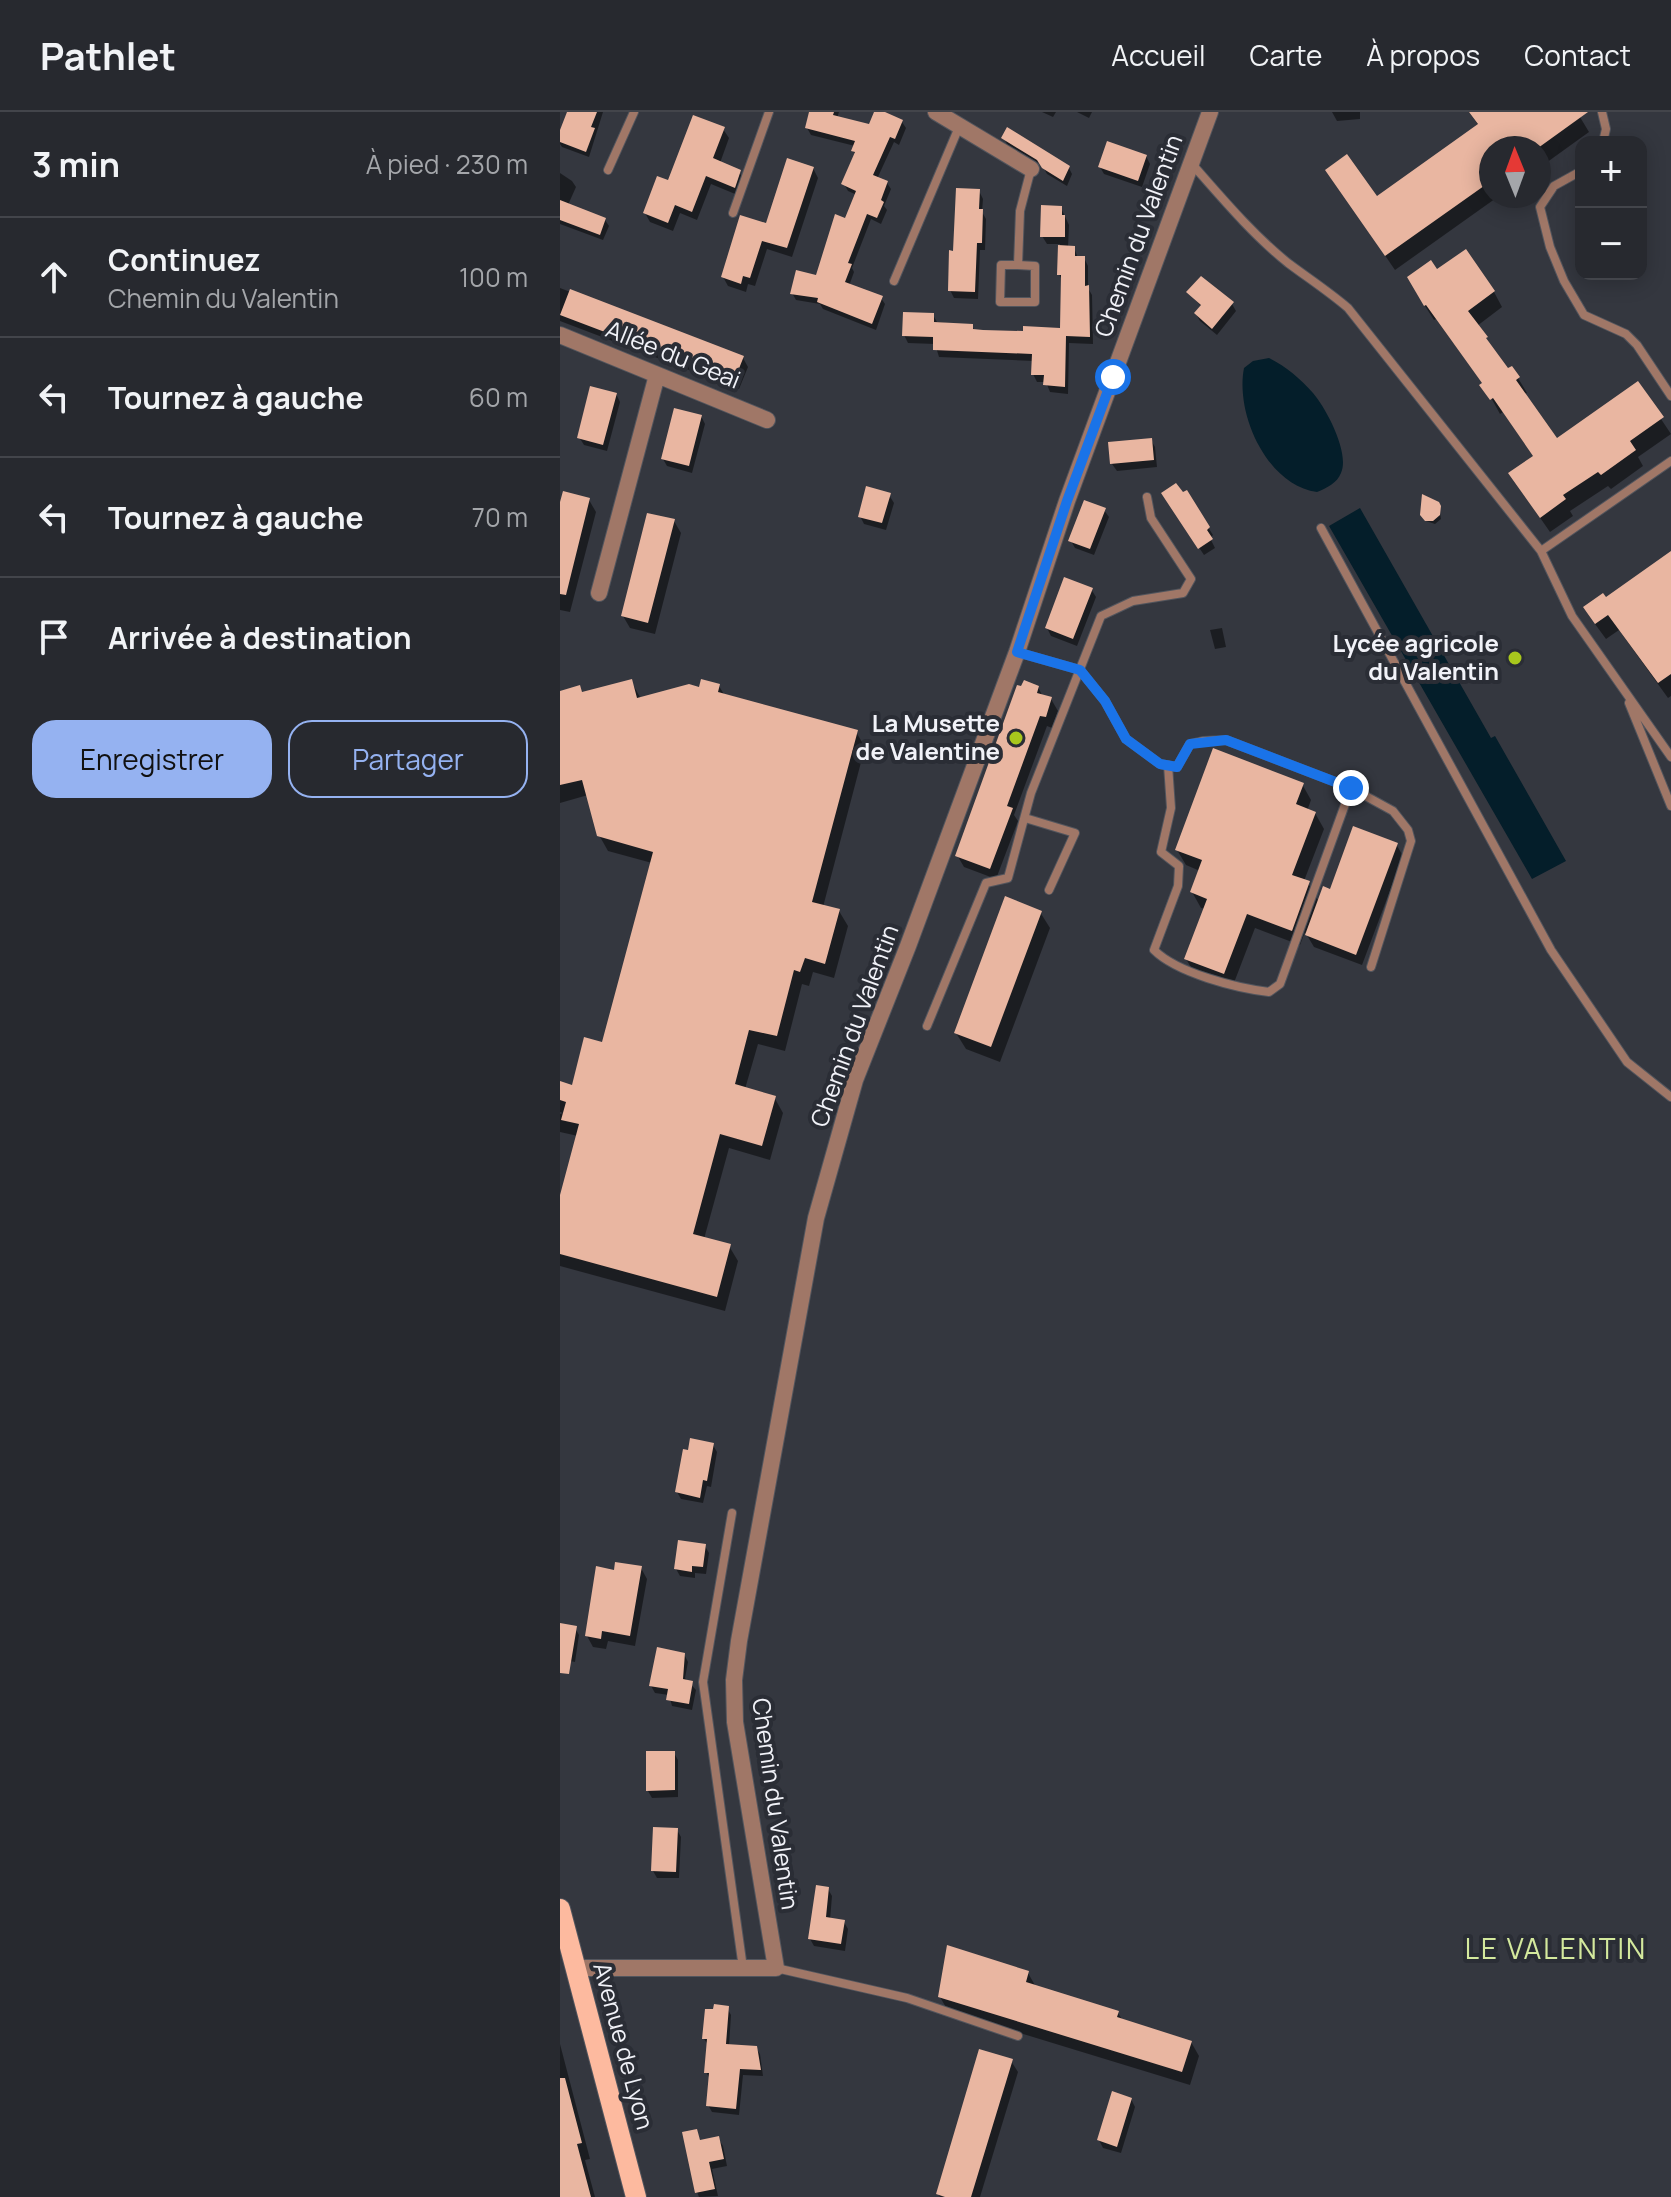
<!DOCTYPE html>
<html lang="fr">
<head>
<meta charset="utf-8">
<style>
	body { margin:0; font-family:Manrope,sans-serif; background:#2f3137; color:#f1f3f6 }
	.controls { position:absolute; right:24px; top:24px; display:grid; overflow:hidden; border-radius:16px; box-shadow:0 4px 20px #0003 }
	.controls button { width:72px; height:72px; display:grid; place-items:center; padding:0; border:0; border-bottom:2px solid #43454b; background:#27292f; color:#f1f3f6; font:40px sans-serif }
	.compass { position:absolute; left:919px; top:24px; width:72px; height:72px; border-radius:50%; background:#27292f; box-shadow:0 4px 20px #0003; rotate:359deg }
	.stop { position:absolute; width:24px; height:24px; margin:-18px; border:6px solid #1a73e8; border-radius:50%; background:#fff }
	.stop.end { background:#1a73e8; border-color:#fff; box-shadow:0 2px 8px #0008 }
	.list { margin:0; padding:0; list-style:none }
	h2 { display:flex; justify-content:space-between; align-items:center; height:104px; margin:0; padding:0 32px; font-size:34px }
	h2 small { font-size:26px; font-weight:400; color:#a4a6aa }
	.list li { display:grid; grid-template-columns:52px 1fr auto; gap:24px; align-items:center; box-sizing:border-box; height:120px; padding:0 32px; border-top:2px solid #43454b }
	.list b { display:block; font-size:30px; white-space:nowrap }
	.list p { margin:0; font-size:26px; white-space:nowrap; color:#a4a6aa }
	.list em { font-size:26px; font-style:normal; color:#a4a6aa }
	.actions { display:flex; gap:16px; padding:24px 32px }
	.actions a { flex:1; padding:18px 0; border:2px solid #95b2f1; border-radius:24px; text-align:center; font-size:28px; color:#95b2f1 }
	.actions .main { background:#95b2f1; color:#111 }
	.icon { flex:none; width:44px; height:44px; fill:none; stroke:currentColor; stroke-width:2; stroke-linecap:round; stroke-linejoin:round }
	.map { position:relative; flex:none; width:1111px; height:2085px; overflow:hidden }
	header { display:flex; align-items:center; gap:48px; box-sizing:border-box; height:112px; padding:0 40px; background:#27292f; border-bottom:2px solid #43454b }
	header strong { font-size:38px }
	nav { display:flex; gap:44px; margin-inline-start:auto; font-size:28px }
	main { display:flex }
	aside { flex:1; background:#27292f }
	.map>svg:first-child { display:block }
	.water { fill:#041e2a }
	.shadow { fill:#0007 }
	.building { fill:#e9b6a1 }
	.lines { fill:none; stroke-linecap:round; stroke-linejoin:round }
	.lane-casing { stroke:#52555d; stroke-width:10 }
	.street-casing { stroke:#52555d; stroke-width:18 }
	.primary-casing { stroke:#52555d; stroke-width:22 }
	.lane { stroke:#a07767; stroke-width:8 }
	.street { stroke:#a07767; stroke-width:16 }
	.primary { stroke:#fdba9f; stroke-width:20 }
	.route { stroke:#1a73e8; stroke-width:10 }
	.poi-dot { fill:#a8c71d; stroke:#2a2d35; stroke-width:3 }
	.labels { text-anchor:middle; stroke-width:8; stroke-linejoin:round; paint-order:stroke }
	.street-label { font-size:24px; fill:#f1f2f8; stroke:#2a2d35 }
	.poi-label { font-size:24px; font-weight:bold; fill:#f1f2f8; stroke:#2a2d35; text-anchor:end }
	.quarter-label { font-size:28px; letter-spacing:2px; fill:#d4e99d; stroke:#2a2d35 }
</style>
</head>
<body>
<header>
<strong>Pathlet</strong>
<nav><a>Accueil</a><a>Carte</a><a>À propos</a><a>Contact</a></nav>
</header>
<main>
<aside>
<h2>3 min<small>À pied · 230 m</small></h2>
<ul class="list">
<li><svg class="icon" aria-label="ahead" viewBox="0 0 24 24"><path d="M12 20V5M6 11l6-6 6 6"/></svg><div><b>Continuez</b><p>Chemin du Valentin</p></div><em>100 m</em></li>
<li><svg class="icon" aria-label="left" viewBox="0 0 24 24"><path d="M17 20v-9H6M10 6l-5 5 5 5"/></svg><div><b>Tournez à gauche</b></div><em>60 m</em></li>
<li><svg class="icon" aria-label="left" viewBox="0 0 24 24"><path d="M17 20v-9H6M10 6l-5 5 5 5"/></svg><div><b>Tournez à gauche</b></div><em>70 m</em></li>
<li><svg class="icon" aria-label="arrive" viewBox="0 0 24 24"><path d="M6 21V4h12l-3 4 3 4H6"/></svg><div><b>Arrivée à destination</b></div></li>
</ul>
<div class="actions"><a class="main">Enregistrer</a><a>Partager</a></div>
</aside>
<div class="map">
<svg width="1111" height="2085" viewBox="0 0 1111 2085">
	<rect width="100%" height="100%" fill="#34373f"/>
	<!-- water -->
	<path class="water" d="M 709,246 C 725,254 741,267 753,281 C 766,296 790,341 781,361 C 777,371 767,376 757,380 C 707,373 675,302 684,256 L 693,249 Z
		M 800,396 L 931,626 L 935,624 L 1006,749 L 972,767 L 769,414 Z"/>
	<!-- shadow -->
	<path class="shadow" d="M 10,0 L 43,0 L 29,45 L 2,35 L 0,32 L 0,24 Z
		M 251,0 L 279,0 L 277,6 L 310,14 L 317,0 L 320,0 L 342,10 L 346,16 L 339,33 L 334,30 L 317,67 L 327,71 L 331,77 L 324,94 L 327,98 L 321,112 L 311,107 L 292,156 L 294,160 L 289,174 L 321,186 L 325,192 L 316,218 L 263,197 L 260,192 L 236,188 L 232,181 L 257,166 L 297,83 L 288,79 L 284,72 L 296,43 L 293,39 L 295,34 L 251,23 L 247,16 Z
		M 482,0 L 496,0 L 493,5 Z
		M 517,0 L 532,0 L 529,6 Z
		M 772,0 L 800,0 L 800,7 L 777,9 Z
		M 909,0 L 1017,0 L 1029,20 L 979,56 L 979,36 L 931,36 L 931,84 L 939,84 L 835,158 L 767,59 L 817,87 L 919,14 Z
		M 163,17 L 169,26 L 160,51 L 179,60 L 185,69 L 180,84 L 151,72 L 137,108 L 120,101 L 113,119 L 90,110 L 85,101 L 109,71 Z
		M 444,26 L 509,56 L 512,62 L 507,74 L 487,62 L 482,53 L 447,32 Z
		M 586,44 L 590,52 L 582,75 L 544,62 L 540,55 Z
		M 253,56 L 258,66 L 232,145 L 207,137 L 195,174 L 188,172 L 186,180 L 168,174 L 163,165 Z
		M 0,61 L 12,69 L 16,75 L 8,93 L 45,108 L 49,114 L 43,128 L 0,112 Z
		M 419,79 L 423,87 L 422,100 L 426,107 L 425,138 L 420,138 L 418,187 L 394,186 L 390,178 L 395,141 Z
		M 501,96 L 509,113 L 508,136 L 514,136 L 518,146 L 524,146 L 528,154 L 528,176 L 532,183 L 533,232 L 509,231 L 508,282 L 490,280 L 486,270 L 477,270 L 473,262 L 474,249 L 379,245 L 375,232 L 348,231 L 344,223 L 373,203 L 377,210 L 412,214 L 415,219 L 465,221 L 502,218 L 503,170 L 499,162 L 500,132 L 487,132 L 482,124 Z
		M 877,160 L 934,180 L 942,195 L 917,214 L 947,259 L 958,266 L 967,281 L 964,283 L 996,329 L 1077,271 L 1111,322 L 1078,345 L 1083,354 L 1051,377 L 1048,374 L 1010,399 L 1013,404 L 990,420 L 960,377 L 974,345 L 943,300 L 940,302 L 924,273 L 876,207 L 874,208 L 856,180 Z
		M 0,176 L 183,246 L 188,255 L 179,277 L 0,209 Z
		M 629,181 L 672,192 L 676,199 L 657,223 L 640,209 L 636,202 L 642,195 Z
		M 56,282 L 60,290 L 47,339 L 24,333 L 19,325 Z
		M 141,304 L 145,312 L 132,361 L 107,354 L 103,347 Z
		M 591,328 L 595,335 L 597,355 L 557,359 L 552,352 Z
		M 626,381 L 653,423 L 650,426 L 655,436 L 644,443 L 608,389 Z
		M 329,383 L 334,391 L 326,418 L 304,412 L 300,404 Z
		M 29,388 L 36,400 L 10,500 L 0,498 L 0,398 Z
		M 879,395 L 881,407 L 875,412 L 866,409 Z
		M 544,398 L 549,405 L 534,443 L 515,436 L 511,429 Z
		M 114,409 L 121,421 L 95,522 L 70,516 L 63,504 Z
		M 1111,445 L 1111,584 L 1108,586 L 1059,518 L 1046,527 L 1035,512 L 1046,488 Z
		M 531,477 L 536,485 L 517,534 L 491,524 L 487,516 Z
		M 662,516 L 666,535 L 655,537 L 650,518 Z
		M 71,569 L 81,587 L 159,574 L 165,584 L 296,620 L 305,635 L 263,795 L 279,799 L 288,814 L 274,866 L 253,860 L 249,874 L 242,872 L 225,939 L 198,932 L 185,977 L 214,985 L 223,1001 L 210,1048 L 169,1036 L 144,1127 L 169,1134 L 178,1149 L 165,1199 L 0,1154 L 0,1090 L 18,1024 L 0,1020 L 0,1002 L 3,1001 L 0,1000 L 0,971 L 14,975 L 43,933 L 92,751 L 48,739 L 39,723 L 28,683 L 0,691 L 0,581 L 23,582 Z
		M 478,575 L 483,585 L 491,587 L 498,599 L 492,616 L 487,614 L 454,703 L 458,709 L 436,767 L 404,755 L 397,743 Z
		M 742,672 L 751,688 L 747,699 L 755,701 L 764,717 L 744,769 L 748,771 L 759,790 L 836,732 L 843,744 L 802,853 L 754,835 L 745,820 L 740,833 L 695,816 L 672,876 L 635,862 L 626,847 L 645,797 L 641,796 L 632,780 L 640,759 L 626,753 L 617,738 Z
		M 480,800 L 490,816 L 440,950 L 406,937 L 396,921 Z
		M 153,1333 L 157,1340 L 151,1375 L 147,1374 L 143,1391 L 121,1387 L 117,1380 Z
		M 145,1434 L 149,1441 L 146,1462 L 135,1461 L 135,1466 L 120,1464 L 116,1457 Z
		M 81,1456 L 87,1467 L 75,1534 L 48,1529 L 46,1537 L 33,1535 L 27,1524 L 56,1460 Z
		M 0,1513 L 15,1516 L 19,1523 L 15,1550 L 0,1547 Z
		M 124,1542 L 128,1550 L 125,1566 L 136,1578 L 132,1598 L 112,1594 L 109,1583 L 95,1581 L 91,1574 Z
		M 114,1641 L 118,1648 L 118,1685 L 92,1686 L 88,1679 Z
		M 117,1718 L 121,1725 L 119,1766 L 97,1766 L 93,1759 Z
		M 268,1777 L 272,1784 L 270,1808 L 284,1810 L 288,1817 L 285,1839 L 254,1834 L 250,1827 Z
		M 468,1861 L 476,1875 L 558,1901 L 563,1909 L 631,1930 L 639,1944 L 630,1973 L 388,1899 L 380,1885 Z
		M 167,1896 L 171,1903 L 169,1934 L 196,1936 L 200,1942 L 203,1964 L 183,1963 L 179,2003 L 152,2000 L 148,1993 L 150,1967 L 146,1960 L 149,1934 L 144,1927 Z
		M 0,1932 L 30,2047 L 25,2048 L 35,2085 L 0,2085 Z
		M 451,1949 L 458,1960 L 420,2085 L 380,2085 L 378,2082 Z
		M 571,1987 L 575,1995 L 561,2041 L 543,2036 L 539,2028 Z
		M 136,2019 L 141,2030 L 158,2026 L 163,2034 L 167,2054 L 152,2057 L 158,2084 L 139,2085 L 137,2080 Z"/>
	<!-- building -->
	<path class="building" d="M 7,0 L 37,0 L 31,15 L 35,16 L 26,40 L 0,30 L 0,18 Z
		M 249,0 L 274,0 L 273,3 L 309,12 L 314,0 L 325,0 L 343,8 L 335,27 L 330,25 L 313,63 L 328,69 L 321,88 L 324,90 L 317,106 L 307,102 L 288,151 L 292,152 L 285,170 L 323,184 L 312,212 L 257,190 L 258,186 L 230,182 L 236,158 L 256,163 L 275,102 L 285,106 L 296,79 L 281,72 L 295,40 L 291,39 L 295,29 L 245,16 Z
		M 909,0 L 1028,0 L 978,36 L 931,36 L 931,69 L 825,144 L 765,58 L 787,42 L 817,84 L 918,12 Z
		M 133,3 L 165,15 L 153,46 L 181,58 L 175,76 L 146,64 L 132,100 L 115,93 L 108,111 L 83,101 L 97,64 L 108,68 Z
		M 447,15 L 510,54 L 503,69 L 482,56 L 477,48 L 441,26 Z
		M 547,29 L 587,43 L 578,69 L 538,55 Z
		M 227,46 L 254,55 L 227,136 L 202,129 L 190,166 L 183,164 L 181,172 L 161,165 L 180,103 L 206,111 Z
		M 396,76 L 420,77 L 419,97 L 423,97 L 422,131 L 417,131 L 415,180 L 388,179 L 389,138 L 393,139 Z
		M 0,88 L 46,106 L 40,123 L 0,108 Z
		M 481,93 L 502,94 L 502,103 L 505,103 L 505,125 L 480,125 Z
		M 498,133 L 515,134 L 515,144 L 525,144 L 525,174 L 529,173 L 530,225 L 506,224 L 505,275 L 483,273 L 484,263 L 471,263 L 472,242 L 373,238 L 373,225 L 342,224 L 343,200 L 374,201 L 374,210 L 413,212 L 413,217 L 423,218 L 463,219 L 463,214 L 500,216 L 501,163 L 497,163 Z
		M 906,137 L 935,179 L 908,199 L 928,225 L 926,226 L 948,256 L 952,254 L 960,265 L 956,268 L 997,326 L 1078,269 L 1104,305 L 1070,329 L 1076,338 L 1041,363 L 1038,360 L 1003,383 L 1006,387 L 980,406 L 948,361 L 973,344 L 933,286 L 930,288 L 919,273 L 922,271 L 866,193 L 864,194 L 847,165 L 871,148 L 877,157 Z
		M 641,164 L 674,190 L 652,217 L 634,201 L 641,193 L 626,180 Z
		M 10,177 L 184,244 L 174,269 L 0,203 Z
		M 30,274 L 57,281 L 43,333 L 17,326 Z
		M 114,296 L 142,303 L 129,354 L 101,347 Z
		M 592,326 L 594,348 L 550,352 L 548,330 Z
		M 616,371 L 623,380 L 627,378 L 650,415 L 647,418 L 653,427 L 638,437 L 601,381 Z
		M 306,374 L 331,381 L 322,411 L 298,405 Z
		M 3,379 L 30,386 L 6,483 L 0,482 L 0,390 Z
		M 862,382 L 879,390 L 881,394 L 880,403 L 873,409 L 865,409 L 860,403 Z
		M 524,388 L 546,396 L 530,437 L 508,429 Z
		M 87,401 L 115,407 L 88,511 L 61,504 Z
		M 1111,439 L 1111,562 L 1098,571 L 1048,503 L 1035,512 L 1023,495 L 1043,481 L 1046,485 Z
		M 504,465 L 533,476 L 513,527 L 485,516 Z
		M 72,567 L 77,586 L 129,572 L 139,575 L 141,567 L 160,572 L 158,580 L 298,618 L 252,790 L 280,797 L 265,852 L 245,846 L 240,860 L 234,858 L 217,924 L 189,918 L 175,972 L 216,984 L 202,1034 L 160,1022 L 133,1122 L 171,1132 L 157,1185 L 0,1142 L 0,1083 L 19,1012 L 1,1008 L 6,990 L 0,988 L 0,969 L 12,973 L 24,925 L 42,930 L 93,740 L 37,724 L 22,668 L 0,673 L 0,579 L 20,573 L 22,580 Z
		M 464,568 L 479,574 L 477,581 L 492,585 L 486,605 L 480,604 L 447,694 L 453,696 L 430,757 L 395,744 L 457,573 L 461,574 Z
		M 653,636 L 744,671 L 736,692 L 756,700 L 732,763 L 750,769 L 732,819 L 687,802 L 664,862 L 624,847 L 647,787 L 630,780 L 642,748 L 615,738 Z
		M 793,714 L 838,731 L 796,843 L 745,823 L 763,774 L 770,777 Z
		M 445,784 L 482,799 L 431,935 L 394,921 Z
		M 130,1326 L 154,1331 L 147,1369 L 143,1368 L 140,1386 L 115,1380 L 123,1337 L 128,1338 Z
		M 118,1428 L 146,1432 L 143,1455 L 132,1454 L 132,1460 L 114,1457 Z
		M 55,1450 L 82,1454 L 70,1524 L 42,1519 L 41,1527 L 25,1524 L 36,1454 L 54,1458 Z
		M 0,1511 L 17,1514 L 9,1562 L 0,1561 Z
		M 97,1535 L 125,1541 L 123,1567 L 133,1569 L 129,1592 L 106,1588 L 108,1577 L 89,1574 Z
		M 86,1639 L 115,1639 L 115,1678 L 86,1679 Z
		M 93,1715 L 118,1716 L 116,1760 L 91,1759 Z
		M 256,1773 L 269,1775 L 266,1805 L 285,1808 L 281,1832 L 248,1827 Z
		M 387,1833 L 469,1859 L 466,1870 L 559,1899 L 557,1905 L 632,1929 L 622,1960 L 378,1885 Z
		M 154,1892 L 169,1894 L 166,1932 L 197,1934 L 201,1958 L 180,1957 L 176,1997 L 146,1994 L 149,1961 L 144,1961 L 147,1927 L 142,1927 L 145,1897 L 153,1897 Z
		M 419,1937 L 453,1947 L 411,2085 L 385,2085 L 376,2082 Z
		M 0,1966 L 5,1966 L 22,2031 L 17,2032 L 31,2085 L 0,2085 Z
		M 552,1979 L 572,1986 L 557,2035 L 537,2028 Z
		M 137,2017 L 140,2028 L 159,2024 L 164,2047 L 149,2050 L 155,2077 L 135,2081 L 122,2020 Z"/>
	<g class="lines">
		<defs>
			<path id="lane" d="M 1042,0 L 1046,17 L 1043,30
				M 632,52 C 662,86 692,122 728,151 C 748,166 768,179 788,196 L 981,439 L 1111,349
				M 48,58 L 74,0
				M 1021,59 L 994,74 L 980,95 L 990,135 L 1004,169 L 1024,203 L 1066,222 L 1077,233 L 1111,284
				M 173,101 L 209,0
				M 458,153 L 475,154 L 475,190 L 440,190 L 441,153 L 458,153 L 460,99 L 471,57
				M 334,169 L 399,15
				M 761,416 L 991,838 L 1067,950 L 1111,985
				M 981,439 L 1012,504 L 1111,645
				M 457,540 L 520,558 L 545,589 L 566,627 L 600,652 L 617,655 L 630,632 L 643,629 L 666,628 L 791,676 L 833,699 L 848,718 L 851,729 L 811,855
				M 1069,591 L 1111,694
				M 608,653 L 611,696 L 601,740 L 619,754 L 618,774 L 594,838 C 617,861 676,876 709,880 L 720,872 L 791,676
				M 465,706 L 515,721 L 489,778
				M 367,914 L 426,771 L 448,766 L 471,681 L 541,504 L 573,489 L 623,481 L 631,467 L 591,406 L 587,385
				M 172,1401 L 143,1570 L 183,1856
				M 216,1856 L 347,1886 L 458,1924"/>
			<path id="street" d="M 376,0 L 471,57
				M 0,223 L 207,308
				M 39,481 L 97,263
				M 16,1856 L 216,1856 L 175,1610 L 174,1568 L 179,1529 L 256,1106 L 295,968 L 348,834 L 457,540 L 507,389 L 650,0"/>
			<path id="primary" d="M 0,1797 L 76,2085"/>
		</defs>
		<!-- lane casing -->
		<use href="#lane" class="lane-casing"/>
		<!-- street casing -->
		<use href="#street" class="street-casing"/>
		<!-- primary casing -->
		<use href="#primary" class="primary-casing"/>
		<!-- lane -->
		<use href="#lane" class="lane"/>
		<!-- street -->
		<use href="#street" class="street"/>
		<!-- primary -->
		<use href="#primary" class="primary"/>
	</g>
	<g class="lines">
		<!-- route -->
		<path class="route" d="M 553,265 L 507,389 L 457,540 L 520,558 L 545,589 L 566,627 L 600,652 L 617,655 L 630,632 L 666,628 L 791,676"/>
	</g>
	<!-- markers -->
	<g class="poi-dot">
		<circle cx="955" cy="546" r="8"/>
		<circle cx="456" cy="626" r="8"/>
	</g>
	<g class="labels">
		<!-- street labels -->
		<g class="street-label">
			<text transform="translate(579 124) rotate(-70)" y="8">Chemin du Valentin</text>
			<text transform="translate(113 243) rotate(22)" y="8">Allée du Geai</text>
			<text transform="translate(295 914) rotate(-70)" y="8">Chemin du Valentin</text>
			<text transform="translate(215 1692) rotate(82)" y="8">Chemin du Valentin</text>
			<text transform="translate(63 1934) rotate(75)" y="8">Avenue de Lyon</text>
		</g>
		<!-- poi labels -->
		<g class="poi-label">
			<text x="939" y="540">Lycée agricole<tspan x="939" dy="28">du Valentin</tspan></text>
			<text x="440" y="620">La Musette<tspan x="440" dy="28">de Valentine</tspan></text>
		</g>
		<!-- quarter labels -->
		<g class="quarter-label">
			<text x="996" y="1847">LE VALENTIN</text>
		</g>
	</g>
</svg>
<div class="controls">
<button>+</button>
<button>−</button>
</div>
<svg class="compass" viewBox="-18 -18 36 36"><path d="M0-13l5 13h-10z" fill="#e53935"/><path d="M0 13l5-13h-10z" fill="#a4a6aa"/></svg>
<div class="stop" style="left:553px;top:265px"></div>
<div class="stop end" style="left:791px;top:676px"></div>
</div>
</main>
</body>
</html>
